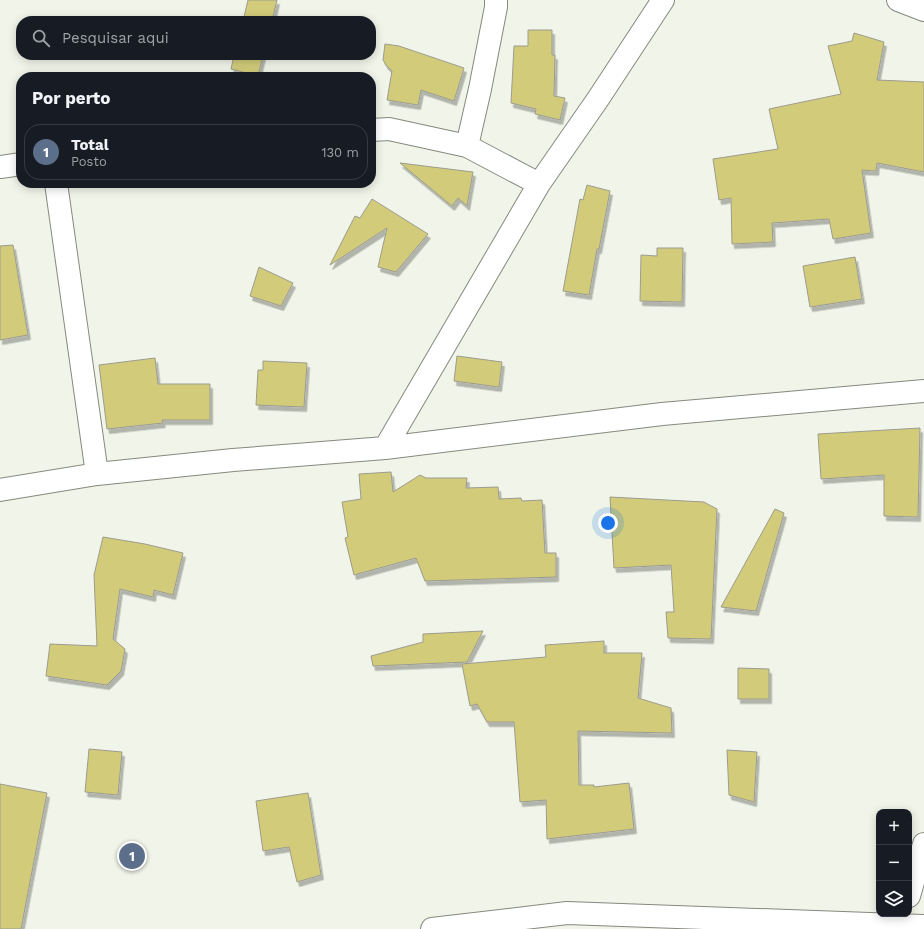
<!DOCTYPE html>
<html lang="pt">
<head>
<meta charset="utf-8">
<style>
	body { margin:0; font-family:"Work Sans",sans-serif; background:#242831; color:#f1f3f6 }
	.controls { position:absolute; right:12px; bottom:12px; display:grid; overflow:hidden; border-radius:8px; box-shadow:0 2px 10px #0003 }
	.controls button { width:36px; height:36px; display:grid; place-items:center; padding:0; border:0; border-bottom:1px solid #363941; background:#171b24; color:#f1f3f6; font:20px sans-serif }
	.you { position:absolute; left:608px; top:523px; width:14px; height:14px; margin:-10px; border:3px solid #fff; border-radius:50%; background:#1a73e8; box-shadow:0 0 0 6px #1a73e833 }
	.badge { display:grid; place-items:center; width:26px; height:26px; border-radius:50%; background:#0f766e; color:#fff; font-size:13px; font-weight:700 }
	.pin { position:absolute; translate:-50% -50%; border:2px solid #fff; box-shadow:0 1px 4px #0006 }
	.list { margin:0; padding:0; list-style:none }
	h2 { display:flex; justify-content:space-between; align-items:center; height:52px; margin:0; padding:0 16px; font-size:17px }
	h2 small { font-size:13px; font-weight:400; color:#9ea1a6 }
	.list li { display:grid; grid-template-columns:26px 1fr auto; gap:12px; align-items:center; box-sizing:border-box; height:56px; margin:0 8px 8px; padding:0 8px; border:1px solid #363941; border-radius:16px }
	.list b { display:block; font-size:15px; white-space:nowrap }
	.list p { margin:0; font-size:13px; white-space:nowrap; color:#9ea1a6 }
	.list em { font-size:13px; font-style:normal; color:#9ea1a6 }
	.icon { flex:none; width:22px; height:22px; fill:none; stroke:currentColor; stroke-width:2; stroke-linecap:round; stroke-linejoin:round }
	.map { position:relative; flex:none; width:924px; height:929px; overflow:hidden }
	.search { position:absolute; background:#171b24; box-shadow:0 2px 10px #0003; left:16px; top:16px; width:360px; height:44px; display:flex; align-items:center; gap:10px; box-sizing:border-box; padding:0 14px; border-radius:16px; color:#9ea1a6; font-size:15px }
	.panel { position:absolute; background:#171b24; box-shadow:0 2px 10px #0003; left:16px; top:72px; width:360px; height:116px; border-radius:16px }
	.map>svg:first-child { display:block }
	.building { fill:#d2cc7a; stroke:#9c9b8f; filter:url(#shadow) }
	.lines { fill:none; stroke-linecap:round; stroke-linejoin:round }
	.minor-casing { stroke:#85897e; stroke-width:24 }
	.minor { stroke:#fff; stroke-width:22 }
</style>
</head>
<body>
<div class="map">
<svg width="924" height="929" viewBox="0 0 924 929">
	<defs>
		<filter id="shadow"><feDropShadow dx="2.5" dy="4.5" stdDeviation="0" flood-color="#0004"/></filter>
	</defs>
	<rect width="100%" height="100%" fill="#f1f5e9"/>
	<!-- building -->
	<path class="building" d="M 248,0 L 277,0 L 272,21 L 243,21 Z
		M 528,30 L 552,30 L 552,55 L 555,55 L 554,96 L 565,98 L 560,120 L 535,114 L 536,109 L 511,103 L 514,46 L 528,46 Z
		M 854,33 L 884,42 L 877,80 L 924,82 L 924,172 L 877,163 L 876,171 L 862,170 L 871,233 L 833,239 L 829,219 L 772,223 L 773,242 L 732,244 L 731,198 L 719,200 L 713,159 L 778,149 L 769,109 L 841,94 L 828,46 L 852,41 Z
		M 385,44 L 399,46 L 464,68 L 454,101 L 421,90 L 418,105 L 387,100 L 392,71 L 386,65 L 383,60 Z
		M 234,55 L 263,55 L 258,76 L 231,69 Z
		M 400,163 L 473,172 L 467,206 L 458,198 L 452,206 Z
		M 587,185 L 610,191 L 599,249 L 597,249 L 589,295 L 563,291 L 580,199 L 583,200 Z
		M 372,199 L 428,234 L 396,272 L 378,267 L 387,228 L 330,265 L 355,216 L 360,218 Z
		M 13,245 L 28,335 L 0,340 L 0,246 Z
		M 657,248 L 683,248 L 682,302 L 640,301 L 641,255 L 657,256 Z
		M 855,257 L 862,299 L 810,307 L 803,266 Z
		M 259,267 L 293,283 L 281,306 L 250,296 Z
		M 457,356 L 502,362 L 499,387 L 454,381 Z
		M 155,358 L 158,384 L 210,384 L 210,420 L 162,420 L 163,423 L 107,429 L 99,365 Z
		M 263,361 L 307,363 L 304,407 L 256,405 L 258,370 L 263,370 Z
		M 920,428 L 918,517 L 884,516 L 884,475 L 821,479 L 818,434 Z
		M 391,472 L 393,492 L 420,475 L 426,478 L 467,478 L 466,488 L 498,487 L 499,499 L 521,498 L 522,501 L 542,500 L 545,553 L 556,553 L 556,577 L 425,581 L 416,558 L 354,575 L 345,538 L 348,537 L 342,502 L 361,499 L 359,474 Z
		M 610,497 L 704,502 L 717,509 L 711,639 L 668,638 L 666,612 L 674,612 L 671,565 L 614,568 Z
		M 775,509 L 784,513 L 756,611 L 721,607 Z
		M 103,537 L 145,544 L 183,553 L 173,595 L 154,590 L 153,597 L 120,589 L 113,639 L 125,649 L 121,671 L 107,685 L 46,676 L 50,644 L 97,646 L 94,575 Z
		M 483,631 L 467,662 L 373,666 L 371,656 L 423,642 L 423,634 Z
		M 604,641 L 604,653 L 642,653 L 638,698 L 671,708 L 672,733 L 578,731 L 579,785 L 594,785 L 594,787 L 629,783 L 634,829 L 547,839 L 546,800 L 520,802 L 514,722 L 487,722 L 477,704 L 470,706 L 462,664 L 546,657 L 545,645 Z
		M 738,668 L 769,669 L 769,699 L 738,699 Z
		M 89,749 L 122,752 L 118,795 L 85,792 Z
		M 727,750 L 757,752 L 754,802 L 729,795 Z
		M 0,784 L 47,793 L 21,929 L 0,929 Z
		M 308,793 L 321,875 L 297,882 L 289,847 L 263,851 L 256,801 Z"/>
	<g class="lines">
		<defs>
			<path id="minor" d="M 898,0 L 924,10
				M 371,130 L 389,129 L 467,146 L 539,184
				M 467,146 L 480,89 L 496,7 L 496,0
				M 0,167 L 21,164
				M 56,183 L 97,474
				M 385,448 L 539,184 L 598,99 L 663,0
				M 0,490 L 97,474 L 233,460 L 385,448 L 662,414 L 924,391
				M 909,896 L 924,844
				M 432,929 L 567,913 L 924,926"/>
		</defs>
		<!-- minor casing -->
		<use href="#minor" class="minor-casing"/>
		<!-- minor -->
		<use href="#minor" class="minor"/>
	</g>
</svg>
<div class="controls">
<button>+</button>
<button>−</button>
<button><svg class="icon" aria-label="layers" viewBox="0 0 24 24"><path d="M12 4l9 5-9 5-9-5zM3 14l9 5 9-5"/></svg></button>
</div>
<div class="you"></div>
<div class="pin badge" style="left:132px;top:856px;background:#5c6f8a">1</div>
<div class="search"><svg class="icon" aria-label="search" viewBox="0 0 24 24"><circle cx="10" cy="10" r="6"/><path d="M15 15l6 6"/></svg>Pesquisar aqui</div>
<section class="panel">
<h2>Por perto<small></small></h2>
<ul class="list">
<li><span class="badge" style="background:#5c6f8a">1</span><div><b>Total</b><p>Posto</p></div><em>130 m</em></li>
</ul>
</section>
</div>
</body>
</html>
